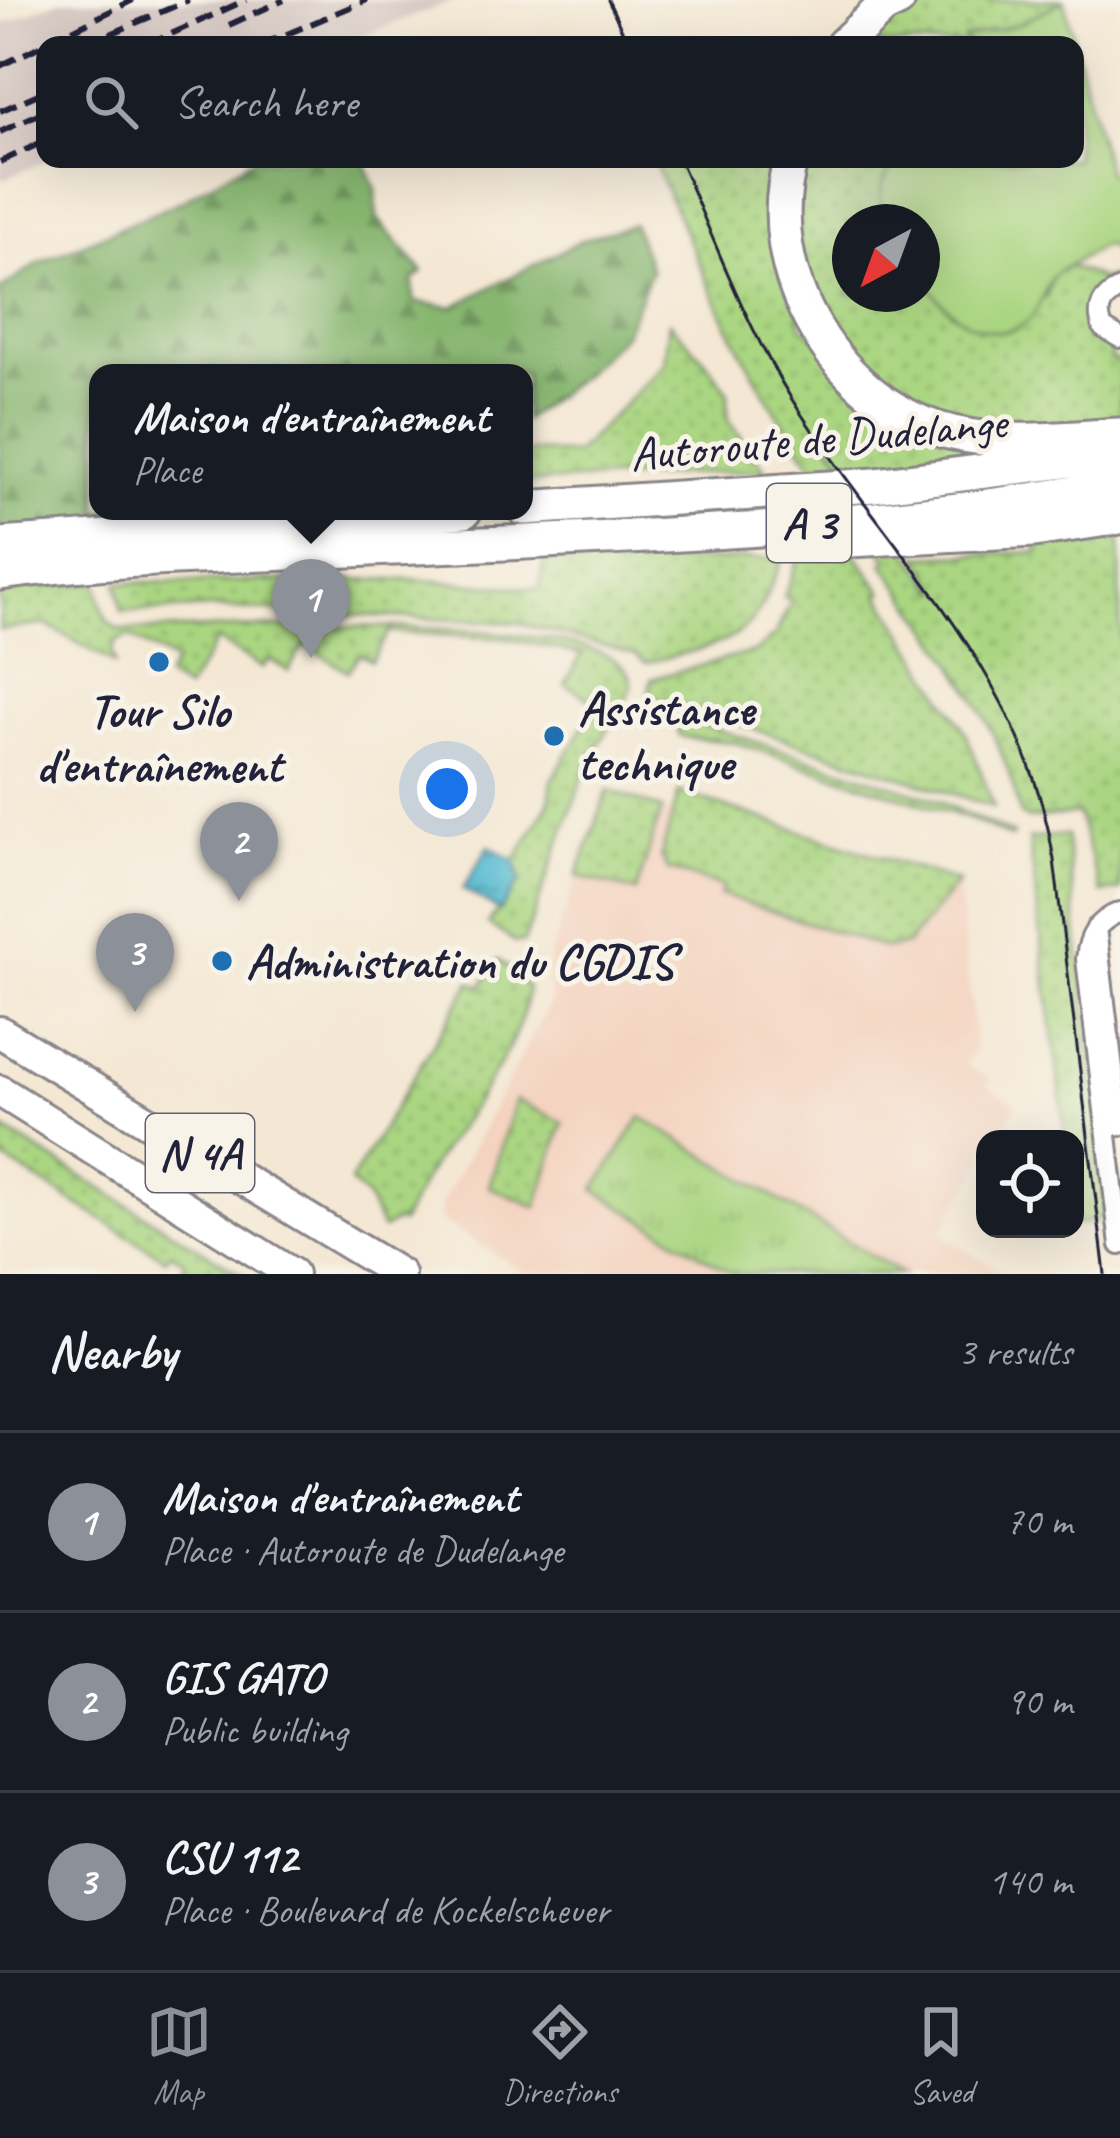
<!DOCTYPE html>
<html lang="en">
<head>
<meta charset="utf-8">
<style>
	body { margin:0; font-family:Caveat,sans-serif; background:#242831; color:#f1f3f6 }
	.controls { position:absolute; right:36px; bottom:36px; display:grid; overflow:hidden; border-radius:24px; box-shadow:0 12px 48px #0002 }
	.controls button { width:108px; height:108px; display:grid; place-items:center; padding:0; border:0; border-bottom:3px solid #363941; background:#171b24; color:#f1f3f6; font:60px sans-serif }
	.compass { position:absolute; left:832px; top:204px; width:108px; height:108px; border-radius:50%; background:#171b24; box-shadow:0 12px 48px #0002; rotate:221deg }
	.you { position:absolute; left:447px; top:789px; width:42px; height:42px; margin:-30px; border:9px solid #fff; border-radius:50%; background:#1a73e8; box-shadow:0 0 0 18px #1a73e833 }
	.badge { display:grid; place-items:center; width:78px; height:78px; border-radius:50%; background:#8c9099; color:#fff; font-size:39px; font-weight:700 }
	.pin { position:absolute; translate:-50% -99px; filter:drop-shadow(0 3px 6px #0008) }
	.pin::after { content:''; position:absolute; top:63px; width:42px; height:36px; background:inherit; clip-path:polygon(0 0,100% 0,50% 100%) }
	.popup { position:absolute; left:89px; top:364px; width:444px; height:156px; box-sizing:border-box; display:grid; place-content:center; border-radius:24px; background:#171b24; filter:drop-shadow(0 3px 9px #0005); font-size:39px; white-space:nowrap; color:#9ea1a6 }
	.popup b { font-size:45px; color:#f1f3f6 }
	.popup::after { content:''; position:absolute; left:50%; top:100%; margin-left:-24px; border:24px solid transparent; border-top-color:#171b24 }
	.list { margin:0; padding:0; list-style:none }
	h2 { display:flex; justify-content:space-between; align-items:center; height:156px; margin:0; padding:0 48px; font-size:51px }
	h2 small { font-size:39px; font-weight:400; color:#9ea1a6 }
	.list li { display:grid; grid-template-columns:78px 1fr auto; gap:36px; align-items:center; box-sizing:border-box; height:180px; padding:0 48px; border-top:3px solid #363941 }
	.list b { display:block; font-size:45px; white-space:nowrap }
	.list p { margin:0; font-size:39px; white-space:nowrap; color:#9ea1a6 }
	.list em { font-size:39px; font-style:normal; color:#9ea1a6 }
	.icon { flex:none; width:66px; height:66px; fill:none; stroke:currentColor; stroke-width:2; stroke-linecap:round; stroke-linejoin:round }
	.map { position:relative; flex:none; width:1120px; height:1274px; overflow:hidden }
	.search { position:absolute; background:#171b24; box-shadow:0 12px 48px #0002; left:36px; right:36px; top:36px; height:132px; display:flex; align-items:center; gap:30px; box-sizing:border-box; padding:0 42px; border-radius:24px; color:#9ea1a6; font-size:45px }
	.sheet { height:696px; background:#171b24 }
	nav { display:flex; justify-content:space-around; align-items:center; box-sizing:border-box; height:168px; border-top:3px solid #363941; background:#171b24; font-size:33px; color:#9ea1a6 }
	nav a { display:grid; justify-items:center; gap:6px }
	nav .on { color:#8c9099 }
	.map>svg:first-child { display:block }
	.built { fill:#f4d3c0 }
	.railway { fill:#d0c0bc }
	.grass { fill:url(#grass-dots); stroke:#667c5e; stroke-width:3 }
	.forest { fill:url(#forest-firs); stroke:#546c55; stroke-width:3 }
	.park { fill:url(#park-tufts); stroke:#667c5e; stroke-width:3 }
	.pitch { fill:#aad581; stroke:#667c5e; stroke-width:3 }
	.water { fill:url(#water-ripples); stroke:#3a6e86; stroke-width:3 }
	.lines { fill:none; stroke-linecap:round; stroke-linejoin:round }
	.street-casing { stroke:#8b8588; stroke-width:24 }
	.primary-casing { stroke:#8b8588; stroke-width:36 }
	.highway-casing { stroke:#8b8588; stroke-width:39 }
	.street { stroke:#fff; stroke-width:18 }
	.primary { stroke:#fff; stroke-width:30 }
	.highway { stroke:#fff; stroke-width:33 }
	.tram { stroke:#22223b; stroke-width:3 }
	.rail { stroke:#22223b; stroke-width:6; stroke-dasharray:18 9; stroke-linecap:butt }
	.poi-dot { fill:#1f6fb2; stroke:#f7f3e8; stroke-width:4.5 }
	.labels { text-anchor:middle; stroke-width:10; stroke-linejoin:round; paint-order:stroke }
	.shield { fill:#f7f3e8; stroke:#62616f; stroke-width:3 }
	.shield-label { font-size:45px; font-weight:bold; fill:#22223b }
	.street-label { font-size:48px; fill:#22223b; stroke:#f7f3e8 }
	.poi-label { font-size:48px; font-weight:bold; fill:#22223b; stroke:#f7f3e8; text-anchor:start }
</style>
</head>
<body>
<div class="map">
<svg width="1120" height="1274" viewBox="0 0 1120 1274">
	<defs>
		<pattern id="grass-dots" width="8" height="8" patternUnits="userSpaceOnUse" patternTransform="scale(3)"><rect width="8" height="8" fill="#aad581"/><path d="M2 2h.1M6 6h.1" fill="none" stroke="#92b770" stroke-width="1.8" stroke-linecap="round"/></pattern>
		<pattern id="forest-firs" width="22" height="20" patternUnits="userSpaceOnUse" patternTransform="scale(3)"><rect width="22" height="20" fill="#87b66f"/><path d="M5 1l3.5 6h-7zM16 11l3.5 6h-7z" fill="#6e945c"/></pattern>
		<pattern id="park-tufts" width="24" height="20" patternUnits="userSpaceOnUse" patternTransform="scale(3)"><rect width="24" height="20" fill="#aad581"/><path d="M3 7l-1-3M5 7V3M7 7l1-3M15 17l-1-3M17 17v-4M19 17l1-3" fill="none" stroke="#92b770"/></pattern>
		<pattern id="water-ripples" width="26" height="14" patternUnits="userSpaceOnUse" patternTransform="scale(3)"><rect width="26" height="14" fill="#52bad0"/><path d="M2 4q2-2 4 0t4 0M15 11q2-2 4 0t4 0" fill="none" stroke="#4497aa"/></pattern>
	</defs>
	<rect width="100%" height="100%" fill="#f7f3e8"/>
	<filter id="ink" filterUnits="userSpaceOnUse"><feTurbulence type="fractalNoise" baseFrequency=".00833" numOctaves="2"/><feDisplacementMap in="SourceGraphic" scale="24" xChannelSelector="R" yChannelSelector="G"/><feConvolveMatrix kernelMatrix="1 2 1 2 8 2 1 2 1" color-interpolation-filters="sRGB"/></filter>
	<filter id="wash" filterUnits="userSpaceOnUse"><feTurbulence type="fractalNoise" baseFrequency=".004" numOctaves="4" result="noise"/><feDisplacementMap in="SourceGraphic" scale="48" xChannelSelector="R" yChannelSelector="G"/><feGaussianBlur stdDeviation="2.7" result="paint"/><feColorMatrix in="noise" values="0 0 0 0 0 0 0 0 0 0 0 0 0 0 0 0 0 1.4 0 .05"/><feComposite in="paint" operator="in"/></filter>
	<g filter="url(#wash)">
		<rect width="100%" height="100%" fill="#f4e8d4"/>
		<!-- built -->
		<path class="built" d="M 608,790 L 673,813 L 661,856 L 667,869 L 724,887 L 721,894 L 906,945 L 958,882 L 976,1049 L 966,1065 L 990,1079 L 987,1086 L 1017,1105 L 997,1139 L 985,1139 L 985,1159 L 940,1234 L 1006,1274 L 526,1274 L 442,1221 L 440,1206 L 550,1003 L 549,957 Z"/>
		<!-- railway -->
		<path class="railway" d="M 60,0 L 455,0 L 340,45 L 45,45 L 45,159 L 50,159 L 0,181 L 0,25 Z"/>
		<!-- grass -->
		<path class="grass" d="M 929,0 L 1064,0 L 1019,24 L 965,39 L 968,45 L 856,45 L 907,8 Z
			M 660,159 L 777,159 L 802,327 L 974,447 L 975,457 L 848,466 L 823,434 L 937,592 L 940,590 L 918,556 L 1039,552 L 1037,540 L 1120,530 L 1120,890 L 1101,893 L 1078,814 L 1027,819 L 1020,815 C 1002,720 938,640 883,563 L 888,559 L 821,467 L 815,468 C 743,373 702,270 654,162 Z
			M 800,159 L 896,159 C 885,177 876,203 888,222 L 850,222 L 850,294 L 922,294 L 922,272 L 952,313 L 1046,297 L 1052,275 L 1067,265 L 1100,279 L 1114,277 C 1082,294 1077,330 1112,345 L 1111,359 L 1120,362 L 1120,421 L 1011,429 L 929,413 L 862,371 L 821,314 L 799,244 Z
			M 669,322 L 704,359 L 728,391 L 728,420 L 766,470 L 524,483 L 524,455 L 531,451 L 575,454 L 664,364 Z
			M 854,552 L 883,592 L 879,593 L 967,735 L 994,807 L 649,695 L 651,679 L 757,651 L 776,634 L 792,600 L 784,598 L 799,556 Z
			M 782,558 C 749,649 734,639 646,663 L 635,654 L 520,623 L 213,608 L 122,612 L 117,583 L 410,579 L 540,589 L 543,560 L 604,563 Z
			M 97,583 C 101,601 101,625 122,630 C 187,633 638,601 632,687 L 587,766 L 524,942 L 515,942 L 488,924 L 520,880 L 515,861 L 549,803 L 552,780 L 597,703 L 565,684 L 582,654 L 509,639 L 389,632 L 371,661 L 359,654 L 348,671 L 305,645 L 288,671 L 269,659 L 262,668 L 217,640 L 186,690 L 166,678 L 175,662 L 129,636 L 115,642 L 112,652 L 115,664 L 45,624 L 0,630 L 0,588 Z
			M 678,717 L 932,798 L 1013,835 L 1011,838 L 972,820 L 733,742 L 684,737 L 678,734 Z
			M 608,790 L 662,809 L 636,892 L 577,876 Z
			M 679,792 L 958,882 L 906,945 L 885,948 L 720,895 L 723,887 L 667,869 L 661,856 Z
			M 1066,835 L 1109,1203 L 1098,1220 L 1076,1225 L 1075,1139 L 1066,1139 L 1029,839 Z
			M 498,960 L 517,973 L 527,988 C 527,1039 461,1121 433,1164 C 421,1182 412,1203 401,1223 L 396,1221 L 382,1229 L 366,1197 L 350,1182 L 471,982 L 481,987 Z
			M 515,1100 L 563,1122 L 537,1207 L 489,1187 Z
			M 0,1127 L 241,1274 L 181,1274 L 185,1261 L 170,1253 L 166,1259 L 0,1157 Z"/>
		<!-- forest -->
		<path class="forest" d="M 252,159 L 363,159 L 376,189 L 377,218 L 423,272 L 413,280 L 414,302 L 453,307 L 582,240 L 633,224 L 651,270 L 625,333 L 581,376 L 524,420 L 524,373 L 98,373 L 98,511 L 161,511 L 0,533 L 0,290 L 40,262 L 182,201 Z"/>
		<!-- park -->
		<path class="park" d="M 641,1117 L 902,1274 L 733,1274 L 595,1190 Z"/>
		<!-- pitch -->
		<path class="pitch" d="M 1064,0 L 1108,174 L 1120,176 L 1120,247 L 1114,251 L 1105,244 C 1096,250 1054,273 1052,277 C 1041,295 1039,319 1015,329 C 980,343 929,301 922,269 C 919,255 922,236 922,222 L 888,222 C 873,199 883,180 896,159 L 1075,159 L 1075,45 L 968,45 L 964,39 L 1019,24 Z"/>
		<!-- water -->
		<path class="water" d="M 489,846 L 515,861 L 520,880 L 500,911 L 463,889 Z"/>
	</g>
	<g filter="url(#ink)">
		<g class="lines">
			<defs>
				<path id="street" d="M 1120,289 C 1102,297 1095,309 1103,328 L 1120,338
					M 1120,912 C 1097,921 1088,936 1086,959 L 1120,1245
					M 1096,928 L 1120,1126"/>
				<path id="primary" d="M 0,1032 L 399,1274
					M 0,1091 L 292,1274"/>
				<path id="highway" d="M 843,45 L 883,7 L 898,0
					M 791,159 C 757,273 838,407 953,433 C 1008,446 1064,438 1120,435
					M 524,508 L 875,485 L 1120,454
					M 849,540 L 1034,530 L 1120,517
					M 0,545 L 464,511
					M 0,573 C 102,559 207,557 310,552 C 580,538 854,535 1120,485"/>
			</defs>
			<!-- street casing -->
			<use href="#street" class="street-casing"/>
			<!-- primary casing -->
			<use href="#primary" class="primary-casing"/>
			<!-- highway casing -->
			<use href="#highway" class="highway-casing"/>
			<!-- street -->
			<use href="#street" class="street"/>
			<!-- primary -->
			<use href="#primary" class="primary"/>
			<!-- highway -->
			<use href="#highway" class="highway"/>
			<!-- tram -->
			<path class="tram" d="M 608,0 L 629,45
				M 679,159 C 714,239 745,324 791,398 C 889,554 1025,669 1054,860 L 1105,1274"/>
			<!-- rail -->
			<path class="rail" d="M 229,25 L 284,0
				M 85,45 L 189,0
				M 147,45 L 246,0
				M 261,45 L 367,0
				M 0,66 L 133,0
				M 0,111 L 45,91
				M 0,132 L 45,111
				M 0,162 L 45,141"/>
		</g>
	</g>
	<!-- markers -->
	<g class="poi-dot">
		<circle cx="159" cy="662" r="12"/>
		<circle cx="554" cy="736" r="12"/>
		<circle cx="222" cy="961" r="12"/>
	</g>
	<g class="labels">
		<!-- shield labels -->
		<g class="shield">
			<rect x="767" y="484" width="84" height="78" rx="9"/>
			<rect x="146" y="1114" width="108" height="78" rx="9"/>
		</g>
		<g class="shield-label">
			<text x="809" y="539">A 3</text>
			<text x="200" y="1169">N 4A</text>
		</g>
		<!-- street labels -->
		<g class="street-label">
			<text transform="translate(818 437) rotate(-5)" y="17">Autoroute de Dudelange</text>
		</g>
		<!-- poi labels -->
		<g class="poi-label">
			<text x="578" y="725">Assistance<tspan x="578" dy="55">technique</tspan></text>
			<text x="159" y="727" text-anchor="middle">Tour Silo<tspan x="159" dy="55">d'entraînement</tspan></text>
			<text x="246" y="978">Administration du CGDIS</text>
		</g>
	</g>
</svg>
<div class="controls">
<button><svg class="icon" aria-label="locate" viewBox="0 0 24 24"><circle cx="12" cy="12" r="6"/><path d="M12 2v4M12 18v4M2 12h4M18 12h4"/></svg></button>
</div>
<svg class="compass" viewBox="-18 -18 36 36"><path d="M0-13l5 13h-10z" fill="#e53935"/><path d="M0 13l5-13h-10z" fill="#9ea1a6"/></svg>
<div class="you"></div>
<div class="pin badge" style="left:311px;top:658px">1</div>
<div class="popup"><b>Maison d'entraînement</b>Place</div>
<div class="pin badge" style="left:239px;top:901px">2</div>
<div class="pin badge" style="left:135px;top:1012px">3</div>
<div class="search"><svg class="icon" aria-label="search" viewBox="0 0 24 24"><circle cx="10" cy="10" r="6"/><path d="M15 15l6 6"/></svg>Search here</div>
</div>
<section class="sheet">
<h2>Nearby<small>3 results</small></h2>
<ul class="list">
<li><span class="badge">1</span><div><b>Maison d'entraînement</b><p>Place · Autoroute de Dudelange</p></div><em>70 m</em></li>
<li><span class="badge">2</span><div><b>GIS GATO</b><p>Public building</p></div><em>90 m</em></li>
<li><span class="badge">3</span><div><b>CSU 112</b><p>Place · Boulevard de Kockelscheuer</p></div><em>140 m</em></li>
</ul>
</section>
<nav>
<a class="on"><svg class="icon" aria-label="map" viewBox="0 0 24 24"><path d="M3 6l6-2 6 2 6-2v14l-6 2-6-2-6 2zM9 4v14M15 6v14"/></svg>Map</a>
<a><svg class="icon" aria-label="directions" viewBox="0 0 24 24"><path d="M12 3l9 9-9 9-9-9zM9 14v-3h6M13 9l2 2-2 2"/></svg>Directions</a>
<a><svg class="icon" aria-label="saved" viewBox="0 0 24 24"><path d="M7 4h10v16l-5-4-5 4z"/></svg>Saved</a>
</nav>
</body>
</html>
